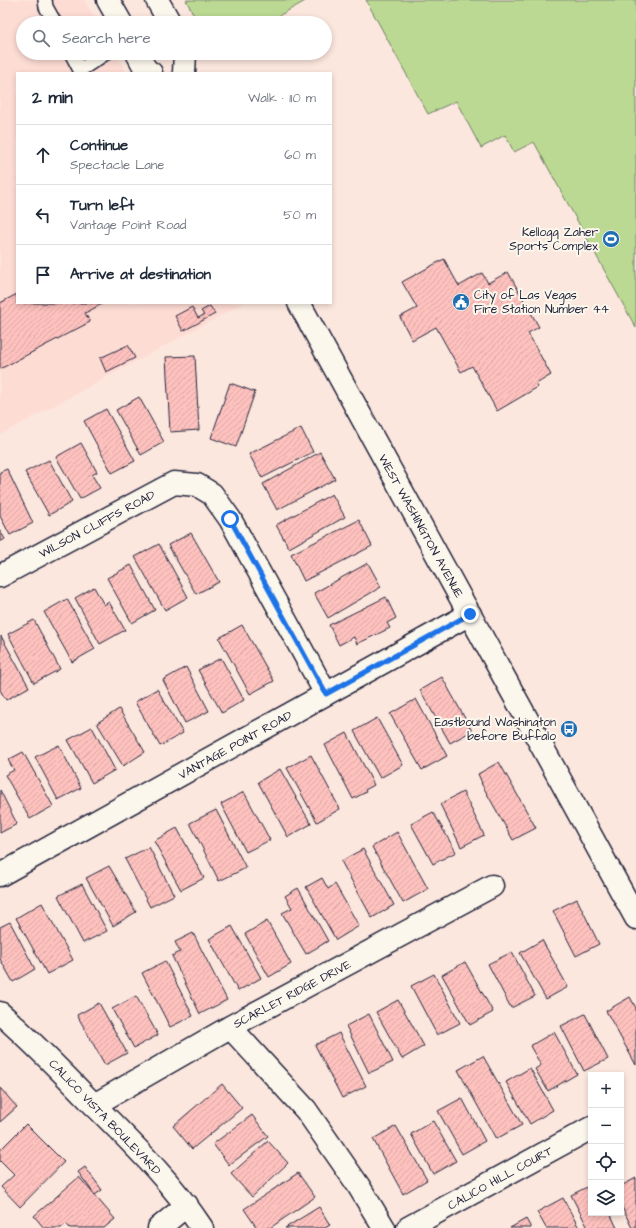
<!DOCTYPE html>
<html lang="en">
<head>
<meta charset="utf-8">
<style>
	body { margin:0; font-family:"Architects Daughter",sans-serif; background:#f2f2f3; color:#1f2937 }
	.controls { position:absolute; right:12px; bottom:12px; display:grid; overflow:hidden; border-radius:0px; box-shadow:0 2px 6px #0003 }
	.controls button { width:36px; height:36px; display:grid; place-items:center; padding:0; border:0; border-bottom:1px solid #e0e1e3; background:#fff; color:#1f2937; font:20px sans-serif }
	.stop { position:absolute; width:12px; height:12px; margin:-9px; border:3px solid #1a73e8; border-radius:50%; background:#fff }
	.stop.end { background:#1a73e8; border-color:#fff; box-shadow:0 1px 4px #0008 }
	.list { margin:0; padding:0; list-style:none }
	h2 { display:flex; justify-content:space-between; align-items:center; height:52px; margin:0; padding:0 16px; font-size:17px }
	h2 small { font-size:13px; font-weight:400; color:#747a83 }
	.list li { display:grid; grid-template-columns:26px 1fr auto; gap:12px; align-items:center; box-sizing:border-box; height:60px; padding:0 16px; border-top:1px solid #e0e1e3 }
	.list b { display:block; font-size:15px; white-space:nowrap }
	.list p { margin:0; font-size:13px; white-space:nowrap; color:#747a83 }
	.list em { font-size:13px; font-style:normal; color:#747a83 }
	.icon { flex:none; width:22px; height:22px; fill:none; stroke:currentColor; stroke-width:2; stroke-linecap:round; stroke-linejoin:round }
	.map { position:relative; flex:none; width:636px; height:1228px; overflow:hidden }
	.search { position:absolute; background:#fff; box-shadow:0 2px 6px #0003; left:16px; top:16px; width:316px; height:44px; display:flex; align-items:center; gap:10px; box-sizing:border-box; padding:0 14px; border-radius:22px; color:#747a83; font-size:15px }
	.panel { position:absolute; background:#fff; box-shadow:0 2px 6px #0003; left:16px; top:72px; width:316px; height:232px; border-radius:0px }
	.map>svg:first-child { display:block }
	.built { fill:#fddcd4 }
	.pitch { fill:#bbd992; stroke:#6e7e66 }
	.building { fill:url(#building-hatch); stroke:#22223b }
	.lines { fill:none; stroke-linecap:round; stroke-linejoin:round }
	.service-casing { stroke:#22223b; stroke-width:16 }
	.minor-casing { stroke:#22223b; stroke-width:25 }
	.secondary-casing { stroke:#22223b; stroke-width:25 }
	.service { stroke:#fbf7ec; stroke-width:13 }
	.minor { stroke:#fbf7ec; stroke-width:22 }
	.secondary { stroke:#fbf7ec; stroke-width:22 }
	.route { stroke:#1a73e8; stroke-width:5 }
	.labels { text-anchor:middle; stroke-width:4; stroke-linejoin:round; paint-order:stroke }
	.poi-label { font-size:12px; fill:#22223b; stroke:#fbf7ec; text-anchor:end }
	.street-label { font-size:12px; fill:#22223b; stroke:#fbf7ec }
</style>
</head>
<body>
<div class="map">
<svg width="636" height="1228" viewBox="0 0 636 1228">
	<defs>
		<pattern id="building-hatch" width="6" height="6" patternUnits="userSpaceOnUse"><rect width="6" height="6" fill="#fec2be"/><path d="M-1 1l2-2M0 6l6-6M5 7l2-2" fill="none" stroke="#d9a6a4"/></pattern>
	</defs>
	<rect width="100%" height="100%" fill="#fce7de"/>
	<filter id="ink" filterUnits="userSpaceOnUse"><feTurbulence type="fractalNoise" baseFrequency=".025" numOctaves="2"/><feDisplacementMap in="SourceGraphic" scale="8" xChannelSelector="R" yChannelSelector="G"/><feConvolveMatrix kernelMatrix="1 2 1 2 8 2 1 2 1" color-interpolation-filters="sRGB"/></filter>
	<g filter="url(#ink)">
		<!-- built -->
		<path class="built" d="M 0,0 L 84,0 L 98,23 L 23,23 L 23,53 L 115,53 L 127,73 L 17,73 L 17,303 L 244,303 L 0,435 Z"/>
		<!-- pitch -->
		<path class="pitch" d="M 186,0 L 307,0 L 266,23 L 198,23 Z
			M 366,0 L 636,0 L 636,328 L 534,142 L 514,152 L 505,135 L 481,148 L 456,101 L 428,114 Z"/>
		<!-- building -->
		<path class="building" d="M 444,259 L 459,286 L 482,273 L 488,283 L 508,272 L 539,327 L 528,333 L 551,375 L 536,384 L 538,387 L 497,411 L 472,366 L 461,372 L 436,327 L 412,340 L 400,317 L 417,308 L 402,282 Z
			M 17,294 L 17,303 L 104,303 L 85,313 L 90,322 L 0,369 L 0,303 Z
			M 210,306 L 215,314 L 183,331 L 175,316 L 192,307 L 198,318 L 204,315 L 201,311 Z
			M 128,345 L 135,358 L 106,372 L 100,358 Z
			M 195,356 L 199,430 L 170,432 L 166,357 Z
			M 230,383 L 255,392 L 236,447 L 211,438 Z
			M 139,397 L 164,442 L 141,455 L 116,410 Z
			M 106,409 L 135,461 L 112,473 L 84,421 Z
			M 301,428 L 313,452 L 262,478 L 249,454 Z
			M 81,443 L 97,472 L 92,475 L 100,488 L 80,499 L 56,457 Z
			M 320,452 L 335,479 L 277,510 L 263,484 Z
			M 49,460 L 72,502 L 49,515 L 25,472 Z
			M 7,469 L 33,523 L 10,535 L 0,516 L 0,472 Z
			M 332,494 L 345,517 L 289,548 L 276,525 Z
			M 359,520 L 372,546 L 304,581 L 291,554 Z
			M 0,531 L 5,539 L 0,542 Z
			M 191,533 L 219,582 L 196,594 L 168,545 Z
			M 159,544 L 188,597 L 165,610 L 135,557 Z
			M 368,563 L 381,587 L 328,618 L 314,593 Z
			M 131,565 L 155,610 L 132,623 L 107,578 Z
			M 94,587 L 104,605 L 109,602 L 125,630 L 100,644 L 75,598 Z
			M 386,597 L 396,618 L 387,623 L 390,628 L 357,644 L 354,637 L 339,645 L 329,625 Z
			M 67,599 L 95,649 L 72,662 L 44,612 Z
			M 34,620 L 60,669 L 34,683 L 8,634 Z
			M 242,625 L 274,681 L 250,694 L 219,638 Z
			M 1,636 L 29,687 L 6,700 L 0,690 Z
			M 221,658 L 244,700 L 222,713 L 198,670 Z
			M 186,667 L 209,711 L 185,723 L 163,680 Z
			M 442,677 L 472,731 L 450,743 L 420,690 Z
			M 157,689 L 183,733 L 160,746 L 135,702 Z
			M 416,699 L 447,756 L 422,770 L 390,714 Z
			M 119,709 L 145,752 L 123,766 L 97,723 Z
			M 377,718 L 403,765 L 380,778 L 354,731 Z
			M 92,727 L 115,770 L 92,783 L 68,740 Z
			M 347,733 L 374,785 L 365,790 L 366,792 L 353,799 L 325,745 Z
			M 59,745 L 81,788 L 58,800 L 35,757 Z
			M 23,752 L 53,806 L 30,819 L 5,775 L 14,770 L 8,760 Z
			M 311,755 L 340,809 L 317,822 L 287,768 Z
			M 499,762 L 536,828 L 513,840 L 481,783 L 482,783 L 478,774 Z
			M 280,769 L 311,824 L 288,837 L 258,782 Z
			M 0,790 L 17,824 L 0,833 Z
			M 244,792 L 270,840 L 246,852 L 221,804 Z
			M 463,792 L 484,835 L 461,847 L 440,804 Z
			M 216,810 L 246,868 L 219,881 L 190,823 Z
			M 433,812 L 456,852 L 433,864 L 411,824 Z
			M 177,828 L 204,878 L 181,890 L 154,841 Z
			M 397,832 L 428,889 L 403,903 L 372,847 Z
			M 149,847 L 174,895 L 150,907 L 125,859 Z
			M 363,849 L 394,905 L 372,918 L 341,861 Z
			M 109,866 L 136,912 L 113,926 L 86,878 Z
			M 322,878 L 328,889 L 335,884 L 359,926 L 336,940 L 306,887 Z
			M 82,884 L 107,931 L 83,943 L 58,896 Z
			M 298,888 L 328,941 L 306,954 L 282,913 L 292,908 L 285,896 Z
			M 577,899 L 599,944 L 576,956 L 553,911 Z
			M 42,903 L 73,960 L 47,974 L 16,918 Z
			M 267,921 L 291,964 L 269,977 L 245,934 Z
			M 10,922 L 35,969 L 13,982 L 0,959 L 0,927 Z
			M 232,926 L 261,978 L 238,991 L 209,939 Z
			M 193,933 L 227,1000 L 200,1014 L 172,956 L 180,952 L 175,942 Z
			M 542,940 L 568,987 L 546,999 L 520,953 Z
			M 512,952 L 535,996 L 511,1008 L 488,964 Z
			M 165,961 L 193,1016 L 170,1027 L 142,973 Z
			M 465,962 L 493,1012 L 470,1025 L 442,975 Z
			M 434,974 L 460,1023 L 437,1035 L 411,986 Z
			M 136,996 L 158,1035 L 134,1048 L 112,1009 Z
			M 630,997 L 636,1008 L 636,1065 L 606,1011 Z
			M 398,1000 L 424,1046 L 402,1059 L 376,1012 Z
			M 99,1003 L 127,1053 L 105,1065 L 77,1015 Z
			M 369,1014 L 393,1062 L 369,1073 L 346,1026 Z
			M 585,1014 L 608,1059 L 584,1071 L 561,1026 Z
			M 554,1032 L 577,1074 L 548,1091 L 535,1069 L 541,1065 L 530,1046 Z
			M 339,1033 L 366,1086 L 342,1098 L 315,1045 Z
			M 483,1056 L 522,1125 L 496,1139 L 458,1070 Z
			M 530,1068 L 553,1110 L 530,1124 L 506,1082 Z
			M 222,1084 L 242,1108 L 192,1149 L 173,1126 Z
			M 0,1088 L 17,1107 L 0,1122 Z
			M 462,1098 L 485,1141 L 462,1154 L 438,1111 Z
			M 252,1115 L 268,1136 L 229,1165 L 213,1144 Z
			M 433,1121 L 456,1161 L 433,1174 L 411,1134 Z
			M 26,1124 L 64,1162 L 20,1207 L 1,1187 L 14,1175 L 0,1161 L 0,1150 Z
			M 396,1126 L 427,1180 L 403,1194 L 373,1139 Z
			M 268,1141 L 288,1163 L 252,1197 L 231,1174 Z
			M 85,1167 L 102,1190 L 95,1195 L 78,1172 Z
			M 298,1173 L 315,1197 L 270,1228 L 257,1228 L 244,1209 Z
			M 79,1177 L 115,1219 L 104,1228 L 70,1228 L 66,1224 L 61,1228 L 44,1228 L 34,1216 Z
			M 636,1178 L 636,1228 L 632,1228 L 621,1205 L 621,1186 Z
			M 591,1185 L 591,1213 L 610,1213 L 617,1228 L 588,1228 L 571,1195 Z
			M 563,1198 L 579,1228 L 546,1228 L 537,1212 Z
			M 319,1207 L 330,1225 L 325,1228 L 285,1228 Z
			M 526,1219 L 531,1228 L 510,1228 Z"/>
		<g class="lines">
			<defs>
				<path id="service" d="M 45,0 L 46,7 L 55,23
					M 71,53 L 80,70 L 106,53"/>
				<path id="minor" d="M 0,576 L 174,483 L 197,485 L 212,494 L 230,519 L 326,694
					M 0,875 L 470,614
					M 0,1013 C 32,1041 62,1072 92,1103 C 131,1142 171,1181 202,1228
					M 230,1027 L 306,1110 L 358,1185 L 384,1228
					M 94,1105 L 230,1027 L 492,886
					M 159,1228 L 187,1205
					M 408,1228 L 591,1128"/>
				<path id="secondary" d="M 108,0 L 121,23
					M 157,0 L 170,23
					M 137,53 L 146,70 L 151,73
					M 184,73 L 185,53
					M 299,303 L 636,918"/>
			</defs>
			<!-- service casing -->
			<use href="#service" class="service-casing"/>
			<!-- minor casing -->
			<use href="#minor" class="minor-casing"/>
			<!-- secondary casing -->
			<use href="#secondary" class="secondary-casing"/>
			<!-- service -->
			<use href="#service" class="service"/>
			<!-- minor -->
			<use href="#minor" class="minor"/>
			<!-- secondary -->
			<use href="#secondary" class="secondary"/>
		</g>
	</g>
	<g class="lines" filter="url(#ink)">
		<!-- route -->
		<path class="route" d="M 230,519 L 326,694 L 470,614"/>
	</g>
	<!-- icons -->
	<defs>
		<symbol id="stadium-disc" viewBox="-11 -11 22 22"><circle r="9.5" fill="#1f6fb2" stroke="#fbf7ec"/><path d="M0-5a6.5 5 0 1 0 0 10a6.5 5 0 1 0 0-10ZM-3.5-1.8h7v3.6h-7Z" fill="#fff"/></symbol>
		<symbol id="civic-disc" viewBox="-11 -11 22 22"><circle r="9.5" fill="#1f6fb2" stroke="#fbf7ec"/><path d="M-.6-6.5H3V-4.5H.6V-3L4-1V1h2V6H-6V1h2V-1L-.6-3ZM-1.2 2.5V6h2.4V2.5Z" fill="#fff"/></symbol>
		<symbol id="bus-disc" viewBox="-11 -11 22 22"><circle r="9.5" fill="#1f6fb2" stroke="#fbf7ec"/><path d="M-5-6H5V4H4V6H2V4H-2V6H-4V4H-5ZM-3.5-4V0h7V-4ZM-3.5 1.2v1.5H-2V1.2ZM2 1.2v1.5H3.5V1.2Z" fill="#fff"/></symbol>
	</defs>
	<g fill-rule="evenodd">
		<use href="#stadium-disc" x="601" y="229" width="20" height="20"/>
		<use href="#civic-disc" x="451" y="292" width="20" height="20"/>
		<use href="#bus-disc" x="559" y="719" width="20" height="20"/>
	</g>
	<g class="labels">
		<!-- poi labels -->
		<g class="poi-label">
			<text x="598" y="236">Kellogg Zaher<tspan x="598" dy="14">Sports Complex</tspan></text>
			<text x="474" y="299" text-anchor="start">City of Las Vegas<tspan x="474" dy="14">Fire Station Number 44</tspan></text>
			<text x="556" y="726">Eastbound Washington<tspan x="556" dy="14">before Buffalo</tspan></text>
		</g>
		<!-- street labels -->
		<g class="street-label">
			<text transform="translate(97 524) rotate(-28)" y="4">WILSON CLIFFS ROAD</text>
			<text transform="translate(421 526) rotate(61)" y="4">WEST WASHINGTON AVENUE</text>
			<text transform="translate(235 745) rotate(-29)" y="4">VANTAGE POINT ROAD</text>
			<text transform="translate(292 994) rotate(-28)" y="4">SCARLET RIDGE DRIVE</text>
			<text transform="translate(105 1117) rotate(46)" y="4">CALICO VISTA BOULEVARD</text>
			<text transform="translate(500 1178) rotate(-29)" y="4">CALICO HILL COURT</text>
		</g>
	</g>
</svg>
<div class="controls">
<button>+</button>
<button>−</button>
<button><svg class="icon" aria-label="locate" viewBox="0 0 24 24"><circle cx="12" cy="12" r="6"/><path d="M12 2v4M12 18v4M2 12h4M18 12h4"/></svg></button>
<button><svg class="icon" aria-label="layers" viewBox="0 0 24 24"><path d="M12 4l9 5-9 5-9-5zM3 14l9 5 9-5"/></svg></button>
</div>
<div class="stop" style="left:230px;top:519px"></div>
<div class="stop end" style="left:470px;top:614px"></div>
<div class="search"><svg class="icon" aria-label="search" viewBox="0 0 24 24"><circle cx="10" cy="10" r="6"/><path d="M15 15l6 6"/></svg>Search here</div>
<section class="panel">
<h2>2 min<small>Walk · 110 m</small></h2>
<ul class="list">
<li><svg class="icon" aria-label="ahead" viewBox="0 0 24 24"><path d="M12 20V5M6 11l6-6 6 6"/></svg><div><b>Continue</b><p>Spectacle Lane</p></div><em>60 m</em></li>
<li><svg class="icon" aria-label="left" viewBox="0 0 24 24"><path d="M17 20v-9H6M10 6l-5 5 5 5"/></svg><div><b>Turn left</b><p>Vantage Point Road</p></div><em>50 m</em></li>
<li><svg class="icon" aria-label="arrive" viewBox="0 0 24 24"><path d="M6 21V4h12l-3 4 3 4H6"/></svg><div><b>Arrive at destination</b></div></li>
</ul>
</section>
</div>
</body>
</html>
